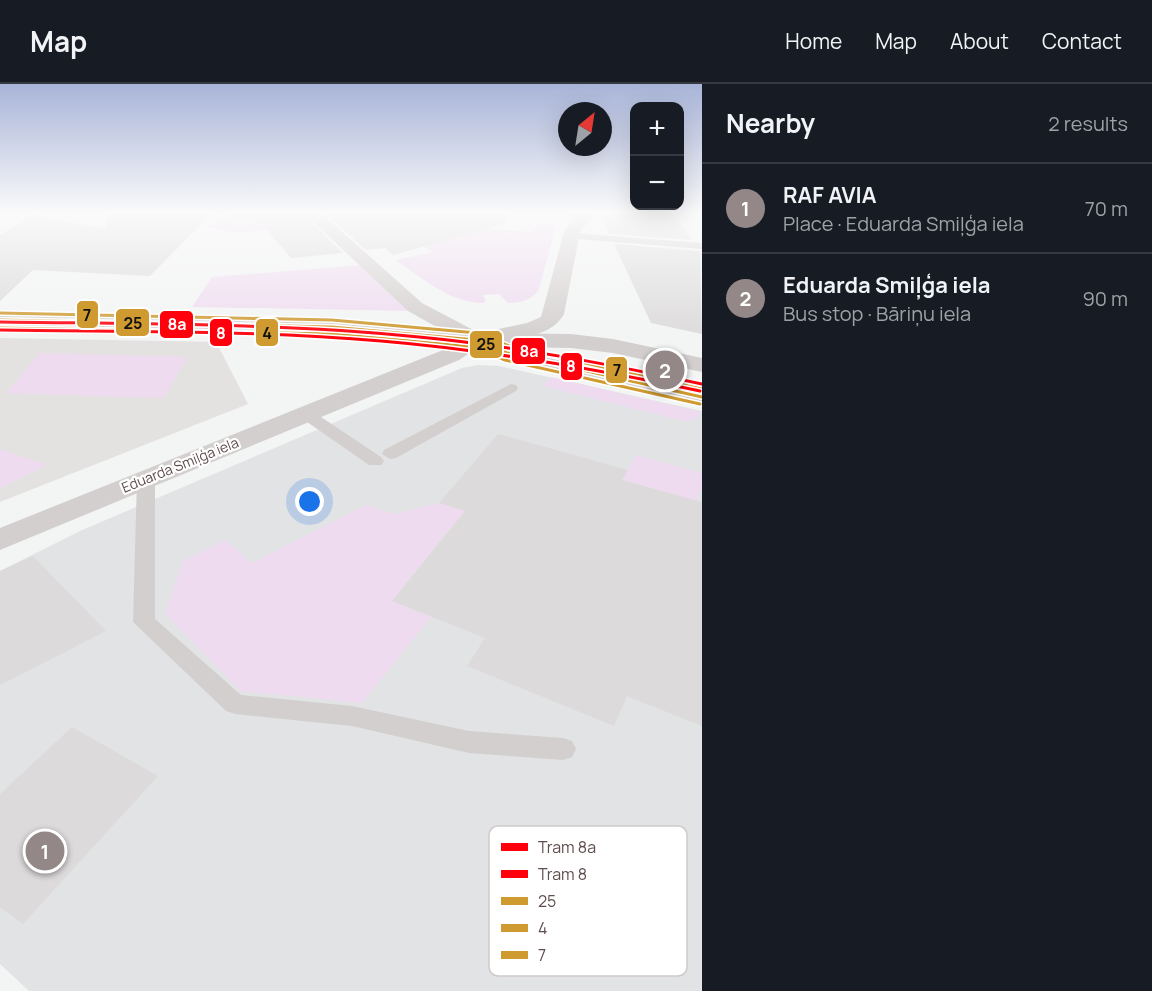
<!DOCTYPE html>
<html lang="en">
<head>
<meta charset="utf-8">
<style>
	body { margin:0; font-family:Manrope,sans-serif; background:#242831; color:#f1f3f6 }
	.controls { position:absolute; right:18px; top:18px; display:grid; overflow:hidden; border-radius:12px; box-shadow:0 6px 24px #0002 }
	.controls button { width:54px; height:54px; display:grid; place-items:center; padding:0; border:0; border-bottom:2px solid #363941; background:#171b24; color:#f1f3f6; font:30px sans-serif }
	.compass { position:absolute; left:558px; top:18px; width:54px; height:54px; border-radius:50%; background:#171b24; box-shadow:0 6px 24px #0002; rotate:30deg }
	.you { position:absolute; left:310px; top:418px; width:21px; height:21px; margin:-15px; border:4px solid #fff; border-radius:50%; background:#1a73e8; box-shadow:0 0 0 9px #1a73e833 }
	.badge { display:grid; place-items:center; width:39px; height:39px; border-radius:50%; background:#938787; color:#fff; font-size:20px; font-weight:700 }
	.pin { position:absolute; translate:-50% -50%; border:3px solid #fff; box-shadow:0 2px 6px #0006 }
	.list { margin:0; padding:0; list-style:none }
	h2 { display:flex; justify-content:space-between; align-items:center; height:78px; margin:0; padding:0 24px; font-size:26px }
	h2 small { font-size:20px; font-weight:400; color:#9ea1a6 }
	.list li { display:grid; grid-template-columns:39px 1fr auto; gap:18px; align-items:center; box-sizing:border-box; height:90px; padding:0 24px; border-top:2px solid #363941 }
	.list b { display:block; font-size:22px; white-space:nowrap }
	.list p { margin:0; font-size:20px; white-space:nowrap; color:#9ea1a6 }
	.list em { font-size:20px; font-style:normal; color:#9ea1a6 }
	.map { position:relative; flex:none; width:702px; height:907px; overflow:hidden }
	header { display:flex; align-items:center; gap:36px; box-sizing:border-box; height:84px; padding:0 30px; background:#171b24; border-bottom:2px solid #363941 }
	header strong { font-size:28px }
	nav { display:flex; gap:33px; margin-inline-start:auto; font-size:21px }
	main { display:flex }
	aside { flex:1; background:#171b24 }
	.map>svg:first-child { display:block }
	.commercial { fill:#e2e3e4 }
	.education { fill:#e3e2e1 }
	.green { fill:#efdbf0 }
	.building { fill:#dcdada }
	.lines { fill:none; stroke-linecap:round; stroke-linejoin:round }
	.service { fill:#d4cfcf; fill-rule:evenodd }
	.minor { fill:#d4cfcf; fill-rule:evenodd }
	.tertiary { fill:#d4cfcf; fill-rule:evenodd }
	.bus-1-casing { stroke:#fff; stroke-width:6 }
	.bus-2-casing { stroke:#fff; stroke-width:6 }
	.bus-3-casing { stroke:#fff; stroke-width:6 }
	.bus-1 { stroke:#cf9a30; stroke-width:3 }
	.bus-2 { stroke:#cf9a30; stroke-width:3 }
	.bus-3 { stroke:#cf9a30; stroke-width:3 }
	.tram-1-casing { stroke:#fff; stroke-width:6 }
	.tram-2-casing { stroke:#fff; stroke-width:6 }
	.tram-1 { stroke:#ff000c; stroke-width:3 }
	.tram-2 { stroke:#ff000c; stroke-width:3 }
	.labels { text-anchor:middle; stroke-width:4.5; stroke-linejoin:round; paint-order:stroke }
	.far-street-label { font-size:14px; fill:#5f4d4c; stroke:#fff }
	.key { fill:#fff; stroke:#cfcac9; stroke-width:1.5 }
	.key-label { font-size:16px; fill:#5f4d4c }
	.line-badge { stroke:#fff; stroke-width:2 }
	.badge-label { font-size:16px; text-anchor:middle; font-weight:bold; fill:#fff }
	.pale-badge-label { font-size:16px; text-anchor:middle; font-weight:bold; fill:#111 }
</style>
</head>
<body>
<header>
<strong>Map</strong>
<nav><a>Home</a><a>Map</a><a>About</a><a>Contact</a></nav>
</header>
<main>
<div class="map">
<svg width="702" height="907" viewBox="0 0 702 907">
	<rect width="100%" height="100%" fill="#f3f4f4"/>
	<!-- commercial -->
	<path class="commercial" d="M 478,281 L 499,282 L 702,327 L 702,907 L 29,907 L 0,880 L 0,487 L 80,447 L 462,284 Z"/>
	<!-- education -->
	<path class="education" d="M 0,254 L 216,258 L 248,320 L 0,418 Z"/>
	<!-- green -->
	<path class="green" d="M 219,129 L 284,129 L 304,142 L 237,149 L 207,143 L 233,132 Z
		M 538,140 L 556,142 L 539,205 C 533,216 520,219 508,219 L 499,210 L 483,211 L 486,217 L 484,219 C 449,219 423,194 395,176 L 434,168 L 423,162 L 457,142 L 533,148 Z
		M 365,181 L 413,227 L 192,223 L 212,193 Z
		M 40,269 L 187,273 L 164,314 L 6,309 Z
		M 551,293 L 701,328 L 697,335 L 684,337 L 543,302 Z
		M 0,365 L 44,380 L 45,382 L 0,404 Z
		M 636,371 L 702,389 L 702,404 L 696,417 L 622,396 Z
		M 439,419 L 501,439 L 484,462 L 446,449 L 392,517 L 431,533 L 362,619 L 241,607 L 165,530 L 183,477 L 225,456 L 252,479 L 366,421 L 395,430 Z"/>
	<!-- building -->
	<path class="building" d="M 107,129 L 212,129 L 150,192 L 33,186 L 0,217 L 0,151 L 33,131 L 106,145 Z
		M 253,129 L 302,129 L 343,169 L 291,174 Z
		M 324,129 L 505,129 L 506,140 L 393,171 L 385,164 L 366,166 Z
		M 602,129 L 672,129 L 692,156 L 609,150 L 601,131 Z
		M 614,160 L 700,167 L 702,250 L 651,239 Z
		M 498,350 L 628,386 L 622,396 L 702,418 L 702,642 L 627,612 L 614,642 L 467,582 L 485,554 L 392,517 L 465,427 L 439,419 Z
		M 33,472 L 106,547 L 0,601 L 0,487 Z
		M 72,643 L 158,692 L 23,840 L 0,823 L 0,710 Z"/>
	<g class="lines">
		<!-- service -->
		<path class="service" d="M 561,129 L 577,129 L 588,133 L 583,136 Z
			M 571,149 L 702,159 L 702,165 L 567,154 L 566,152 Z
			M 511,300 L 516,301 L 518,304 L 516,307 L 396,374 L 390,375 L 382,370 L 384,366 Z
			M 306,325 L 312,327 L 381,373 L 384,377 L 381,381 L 369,381 L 300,333 L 298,330 Z
			M 146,390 L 152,391 L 155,395 L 155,535 L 241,611 L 352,622 L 469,647 L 563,654 L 572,657 L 576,665 L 572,673 L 563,676 L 469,669 L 352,642 L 235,630 L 226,627 L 133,538 L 137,395 L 140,391 Z"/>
		<!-- minor -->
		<path class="minor" d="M 304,129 L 321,129 L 422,219 L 479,249 L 527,239 L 541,233 L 564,148 L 577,130 L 600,129 L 589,136 L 580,148 L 564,230 C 548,258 510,251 483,261 C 475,264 467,271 459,276 L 0,466 L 0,444 L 443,266 L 460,256 L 408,227 Z"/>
		<!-- tertiary -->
		<path class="tertiary" d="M 0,230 L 271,233 L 386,240 L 476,249 L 571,250 L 613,255 L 702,274 L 702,288 L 613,269 L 571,264 L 512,263 L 702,305 L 702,321 L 503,275 L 499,270 L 503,265 L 511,263 L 476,263 L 386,254 L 271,247 L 0,242 Z"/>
		<defs>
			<path id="bus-1" d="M 0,236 L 332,243 L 476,256 L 507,269 L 702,313"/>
			<path id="bus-2" d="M 0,244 L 332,250 L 474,263 L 505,276 L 700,320"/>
			<path id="bus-3" d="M 0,229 L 332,236 L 477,249 L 509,262 L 702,305"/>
		</defs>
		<!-- bus-1 casing -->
		<use href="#bus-1" class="bus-1-casing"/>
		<!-- bus-2 casing -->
		<use href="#bus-2" class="bus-2-casing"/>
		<!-- bus-3 casing -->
		<use href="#bus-3" class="bus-3-casing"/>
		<!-- bus-1 -->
		<use href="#bus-1" class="bus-1"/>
		<!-- bus-2 -->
		<use href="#bus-2" class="bus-2"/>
		<!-- bus-3 -->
		<use href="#bus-3" class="bus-3"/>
		<defs>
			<path id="tram-1" d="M 0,238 C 140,240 280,239 419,253 C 514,262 608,280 702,300"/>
			<path id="tram-2" d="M 0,246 C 127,248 255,246 381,257 C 489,266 595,285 700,307"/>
		</defs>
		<!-- tram-1 casing -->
		<use href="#tram-1" class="tram-1-casing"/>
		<!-- tram-2 casing -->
		<use href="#tram-2" class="tram-2-casing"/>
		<!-- tram-1 -->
		<use href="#tram-1" class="tram-1"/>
		<!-- tram-2 -->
		<use href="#tram-2" class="tram-2"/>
	</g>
	<!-- sky -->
	<linearGradient id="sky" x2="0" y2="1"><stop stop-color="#a8b4d8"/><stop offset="0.5" stop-color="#fafafa"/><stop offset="1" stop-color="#fafafa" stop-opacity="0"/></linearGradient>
	<rect width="702" height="256" fill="url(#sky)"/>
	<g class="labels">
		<!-- far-street labels -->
		<g class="far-street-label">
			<text transform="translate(180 381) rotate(-22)" y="5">Eduarda Smiļģa iela</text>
		</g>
	</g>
	<!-- legend -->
	<rect x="489" y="742" width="198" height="150" rx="9" class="key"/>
	<rect x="501" y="759" width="27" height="8" fill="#ff000c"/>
	<rect x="501" y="786" width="27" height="8" fill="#ff000c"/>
	<rect x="501" y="813" width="27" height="8" fill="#cf9a30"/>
	<rect x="501" y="840" width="27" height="8" fill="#cf9a30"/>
	<rect x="501" y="867" width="27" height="8" fill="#cf9a30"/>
	<g class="key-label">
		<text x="538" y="769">Tram 8a</text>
		<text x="538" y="796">Tram 8</text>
		<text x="538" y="823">25</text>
		<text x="538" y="850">4</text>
		<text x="538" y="877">7</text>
	</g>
	<g class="line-badge">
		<rect x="76" y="216" width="23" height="29" rx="6" fill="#cf9a30"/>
		<rect x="115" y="224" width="35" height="29" rx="6" fill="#cf9a30"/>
		<rect x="159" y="226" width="35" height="29" rx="6" fill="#ff000c"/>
		<rect x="209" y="234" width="24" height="29" rx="6" fill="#ff000c"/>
		<rect x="255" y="234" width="24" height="29" rx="6" fill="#cf9a30"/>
		<rect x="469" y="246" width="34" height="29" rx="6" fill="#cf9a30"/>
		<rect x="511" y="253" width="35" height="28" rx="6" fill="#ff000c"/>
		<rect x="560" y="268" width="23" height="29" rx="6" fill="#ff000c"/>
		<rect x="605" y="272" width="23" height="28" rx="6" fill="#cf9a30"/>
	</g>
	<g class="badge-label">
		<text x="177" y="246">8a</text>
		<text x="221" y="255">8</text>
		<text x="529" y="273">8a</text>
		<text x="571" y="288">8</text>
	</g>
	<g class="pale-badge-label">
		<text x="87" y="237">7</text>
		<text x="133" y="245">25</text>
		<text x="267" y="255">4</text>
		<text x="486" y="266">25</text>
		<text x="617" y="292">7</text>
	</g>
</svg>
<div class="controls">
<button>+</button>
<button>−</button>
</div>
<svg class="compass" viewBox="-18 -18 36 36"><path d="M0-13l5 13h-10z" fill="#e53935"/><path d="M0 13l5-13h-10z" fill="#9ea1a6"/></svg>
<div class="you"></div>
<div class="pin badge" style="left:45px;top:767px">1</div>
<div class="pin badge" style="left:665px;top:286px">2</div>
</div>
<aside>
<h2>Nearby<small>2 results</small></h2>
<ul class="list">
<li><span class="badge">1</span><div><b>RAF AVIA</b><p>Place · Eduarda Smiļģa iela</p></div><em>70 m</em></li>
<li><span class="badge">2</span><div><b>Eduarda Smiļģa iela</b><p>Bus stop · Bāriņu iela</p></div><em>90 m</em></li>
</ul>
</aside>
</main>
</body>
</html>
